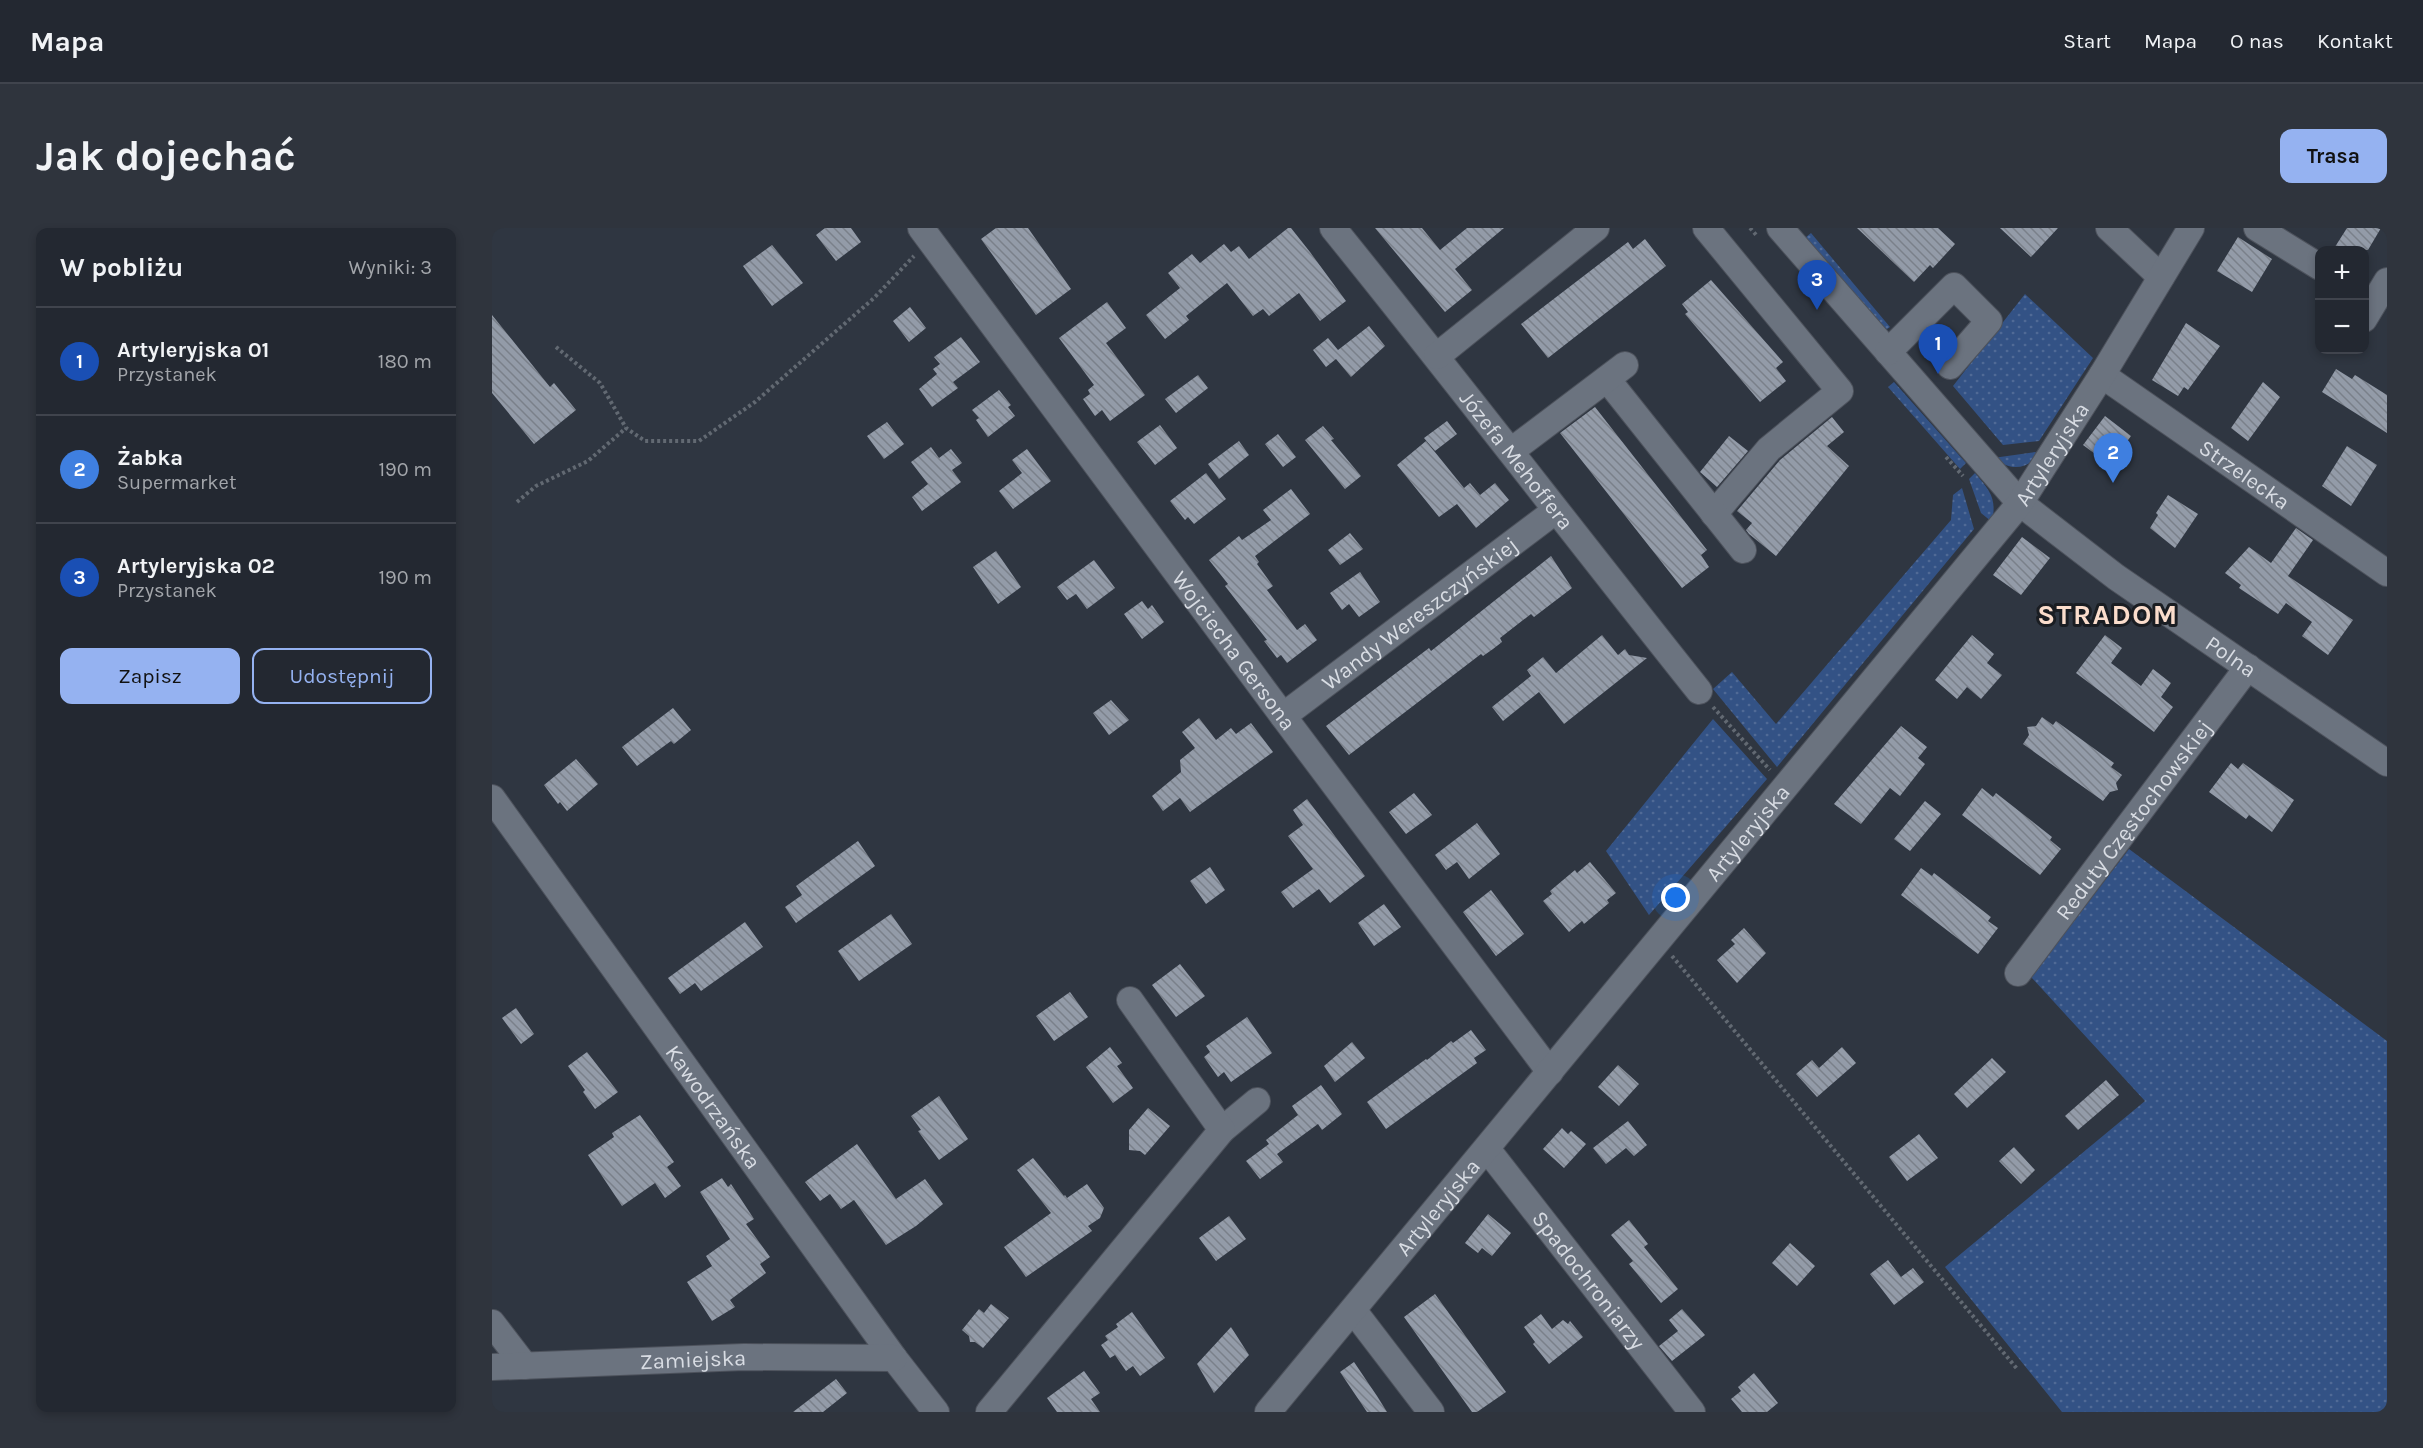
<!DOCTYPE html>
<html lang="pl">
<head>
<meta charset="utf-8">
<style>
	body { margin:0; font-family:Karla,sans-serif; background:#2f343d; color:#f1f3f6 }
	.controls { position:absolute; right:18px; top:18px; display:grid; overflow:hidden; border-radius:12px; box-shadow:0 3px 9px #0003 }
	.controls button { width:54px; height:54px; display:grid; place-items:center; padding:0; border:0; border-bottom:2px solid #40444d; background:#232831; color:#f1f3f6; font:30px sans-serif }
	.you { position:absolute; left:1184px; top:670px; width:21px; height:21px; margin:-15px; border:4px solid #fff; border-radius:50%; background:#1a73e8; box-shadow:0 0 0 9px #1a73e833 }
	.badge { display:grid; place-items:center; width:39px; height:39px; border-radius:50%; background:#95b2f1; color:#fff; font-size:20px; font-weight:700 }
	.pin { position:absolute; translate:-50% -50px; filter:drop-shadow(0 2px 3px #0008) }
	.pin::after { content:''; position:absolute; top:32px; width:21px; height:18px; background:inherit; clip-path:polygon(0 0,100% 0,50% 100%) }
	.list { margin:0; padding:0; list-style:none }
	h2 { display:flex; justify-content:space-between; align-items:center; height:78px; margin:0; padding:0 24px; font-size:26px }
	h2 small { font-size:20px; font-weight:400; color:#a3a6ab }
	.list li { display:grid; grid-template-columns:39px 1fr auto; gap:18px; align-items:center; box-sizing:border-box; height:108px; padding:0 24px; border-top:2px solid #40444d }
	.list b { display:block; font-size:22px; white-space:nowrap }
	.list p { margin:0; font-size:20px; white-space:nowrap; color:#a3a6ab }
	.list em { font-size:20px; font-style:normal; color:#a3a6ab }
	.actions { display:flex; gap:12px; padding:18px 24px }
	.actions a { flex:1; padding:14px 0; border:2px solid #95b2f1; border-radius:12px; text-align:center; font-size:21px; color:#95b2f1 }
	.actions .main { background:#95b2f1; color:#111 }
	.map { position:relative; flex:none; width:1895px; height:1184px; overflow:hidden; border-radius:12px }
	header { display:flex; align-items:center; gap:36px; box-sizing:border-box; height:84px; padding:0 30px; background:#232831; border-bottom:2px solid #40444d }
	header strong { font-size:28px }
	nav { display:flex; gap:33px; margin-inline-start:auto; font-size:21px }
	.intro { display:flex; align-items:center; justify-content:space-between; box-sizing:border-box; height:144px; padding:0 36px }
	h1 { margin:0; font-size:42px }
	.button { padding:15px 27px; border-radius:12px; background:#95b2f1; color:#111; font-size:21px; font-weight:700 }
	main { display:flex; gap:36px; padding:0 36px }
	aside { flex:1; background:#232831; border-radius:12px; box-shadow:0 3px 9px #0003 }
	.map>svg:first-child { display:block }
	.grass { fill:url(#grass-dots) }
	.building { fill:url(#building-back-hatch) }
	.lines { fill:none; stroke-linecap:round; stroke-linejoin:round }
	.minor-casing { stroke:#4d525c; stroke-width:28 }
	.path { stroke:#626972; stroke-width:4; stroke-dasharray:3 3; stroke-linecap:butt }
	.minor { stroke:#6b737f; stroke-width:26 }
	.labels { text-anchor:middle; stroke-width:6; stroke-linejoin:round; paint-order:stroke }
	.street-label { font-size:22px; fill:#d8dce3; stroke:#1a1d22 }
	.district-label { font-size:28px; font-weight:bold; letter-spacing:1.5px; fill:#fbddcc; stroke:#1a1d22 }
</style>
</head>
<body>
<header>
<strong>Mapa</strong>
<nav><a>Start</a><a>Mapa</a><a>O nas</a><a>Kontakt</a></nav>
</header>
<div class="intro"><h1>Jak dojechać</h1><a class="button">Trasa</a></div>
<main>
<aside>
<h2>W pobliżu<small>Wyniki: 3</small></h2>
<ul class="list">
<li><span class="badge" style="background:#1a4fb4">1</span><div><b>Artyleryjska 01</b><p>Przystanek</p></div><em>180 m</em></li>
<li><span class="badge" style="background:#3f7fe0">2</span><div><b>Żabka</b><p>Supermarket</p></div><em>190 m</em></li>
<li><span class="badge" style="background:#1a4fb4">3</span><div><b>Artyleryjska 02</b><p>Przystanek</p></div><em>190 m</em></li>
</ul>
<div class="actions"><a class="main">Zapisz</a><a>Udostępnij</a></div>
</aside>
<div class="map">
<svg width="1895" height="1184" viewBox="0 0 1895 1184">
	<defs>
		<pattern id="grass-dots" width="8" height="8" patternUnits="userSpaceOnUse" patternTransform="scale(1.5)"><rect width="8" height="8" fill="#335285"/><path d="M2 2h.1M6 6h.1" fill="none" stroke="#506a96" stroke-width="1.8" stroke-linecap="round"/></pattern>
		<pattern id="building-back-hatch" width="6" height="6" patternUnits="userSpaceOnUse" patternTransform="scale(1.5)"><rect width="6" height="6" fill="#939ba8"/><path d="M-1 5l2 2M0 0l6 6M5-1l2 2" fill="none" stroke="#7a808a"/></pattern>
	</defs>
	<rect width="100%" height="100%" fill="#2f3641"/>
	<!-- grass -->
	<path class="grass" d="M 1319,5 L 1398,99 L 1392,103 L 1313,10 Z
		M 1533,66 L 1601,130 L 1547,213 L 1511,217 L 1461,158 Z
		M 1402,154 L 1474,235 L 1468,241 L 1396,159 Z
		M 1543,224 L 1548,227 C 1531,242 1520,243 1501,230 Z
		M 1483,245 C 1498,263 1505,270 1500,294 L 1489,285 L 1477,251 Z
		M 1470,260 L 1482,301 L 1285,539 L 1221,461 L 1240,444 L 1284,496 L 1459,292 L 1461,267 Z
		M 1221,491 L 1275,551 L 1157,687 L 1114,623 Z
		M 1637,621 L 1895,813 L 1895,1184 L 1570,1184 L 1453,1039 L 1653,873 L 1539,749 Z"/>
	<!-- building -->
	<path class="building" d="M 333,0 L 359,0 L 369,14 L 344,33 L 324,7 Z
		M 504,0 L 536,0 L 579,61 L 544,87 L 489,11 Z
		M 796,0 L 799,0 L 818,24 L 854,73 L 828,93 L 807,65 L 777,88 L 771,81 L 761,88 L 735,55 L 694,88 L 697,92 L 673,111 L 654,87 L 688,60 L 676,45 L 700,26 L 708,35 L 732,16 L 739,24 L 747,18 L 757,31 Z
		M 883,0 L 930,0 L 948,22 L 975,0 L 1012,0 L 963,41 L 980,62 L 953,84 Z
		M 1365,0 L 1446,0 L 1463,16 L 1441,40 L 1438,37 L 1422,54 Z
		M 1508,0 L 1566,0 L 1539,29 Z
		M 1855,0 L 1889,0 L 1876,22 L 1841,22 Z
		M 1746,9 L 1780,31 L 1760,64 L 1725,43 Z
		M 1153,11 L 1174,38 L 1056,130 L 1029,96 L 1136,14 L 1141,21 Z
		M 280,17 L 311,55 L 280,78 L 251,38 Z
		M 1219,52 L 1291,134 L 1284,140 L 1294,153 L 1268,174 L 1193,86 L 1196,84 L 1190,76 Z
		M 615,74 L 634,100 L 614,115 L 653,167 L 618,193 L 610,182 L 603,188 L 591,171 L 598,166 L 596,162 L 602,157 L 567,110 Z
		M 418,79 L 434,100 L 417,114 L 401,93 Z
		M 0,87 L 58,159 L 62,155 L 84,182 L 42,216 L 0,165 Z
		M 1694,95 L 1728,118 L 1696,162 L 1692,159 L 1686,168 L 1660,152 Z
		M 877,98 L 893,118 L 859,149 L 844,131 L 834,139 L 821,122 L 836,110 L 846,122 Z
		M 469,109 L 488,134 L 461,154 L 466,160 L 440,179 L 427,161 L 445,146 L 441,141 L 448,136 L 442,129 Z
		M 1844,141 L 1860,151 L 1863,147 L 1895,167 L 1895,205 L 1830,164 Z
		M 706,147 L 716,160 L 684,185 L 673,171 Z
		M 1771,154 L 1788,169 L 1756,213 L 1739,200 Z
		M 507,162 L 519,177 L 516,179 L 523,188 L 496,209 L 484,192 L 487,190 L 480,182 Z
		M 1103,179 L 1215,322 L 1209,327 L 1217,339 L 1190,360 L 1068,205 Z
		M 1613,188 L 1639,208 L 1618,237 L 1591,217 Z
		M 1340,189 L 1352,204 L 1335,218 L 1357,238 L 1284,328 L 1257,306 L 1254,302 L 1260,295 L 1245,283 L 1288,232 Z
		M 955,193 L 965,206 L 943,223 L 932,210 Z
		M 395,194 L 412,216 L 392,231 L 375,208 Z
		M 668,197 L 685,220 L 663,237 L 645,214 Z
		M 831,198 L 842,211 L 839,212 L 869,248 L 853,261 L 813,212 Z
		M 786,206 L 804,229 L 791,239 L 773,216 Z
		M 1237,208 L 1256,223 L 1225,259 L 1208,244 Z
		M 747,213 L 757,227 L 727,251 L 716,236 Z
		M 934,213 L 972,260 L 978,255 L 988,267 L 1003,255 L 1017,272 L 984,300 L 965,276 L 947,289 L 905,237 Z
		M 1855,218 L 1885,237 L 1859,278 L 1830,258 Z
		M 439,219 L 447,230 L 459,221 L 470,235 L 460,242 L 469,254 L 430,283 L 420,269 L 436,256 L 419,234 Z
		M 535,221 L 559,253 L 521,281 L 507,263 L 530,245 L 520,232 Z
		M 714,245 L 734,271 L 702,296 L 696,289 L 693,292 L 678,273 Z
		M 799,261 L 818,286 L 763,328 L 767,334 L 765,336 L 781,358 L 775,362 L 805,402 L 813,396 L 825,412 L 795,435 L 789,427 L 785,430 L 772,413 L 775,412 L 733,358 L 736,356 L 717,332 L 747,308 L 750,312 L 779,292 L 771,282 Z
		M 1676,267 L 1706,286 L 1683,320 L 1658,300 L 1666,287 L 1664,285 Z
		M 1804,300 L 1821,312 L 1796,348 L 1861,392 L 1836,427 L 1810,408 L 1820,394 L 1794,375 L 1786,386 L 1747,360 L 1749,357 L 1733,345 L 1757,319 L 1779,335 Z
		M 858,305 L 871,321 L 848,337 L 836,322 Z
		M 1530,309 L 1558,330 L 1529,367 L 1501,347 Z
		M 504,323 L 529,359 L 506,376 L 481,339 Z
		M 1059,328 L 1080,360 L 1042,389 L 1039,386 L 1008,410 L 1010,414 L 1001,421 L 991,428 L 989,426 L 857,527 L 834,498 L 937,420 L 939,423 Z
		M 602,332 L 623,360 L 595,381 L 584,366 L 575,372 L 565,359 Z
		M 868,344 L 888,374 L 867,389 L 857,376 L 850,382 L 838,365 Z
		M 650,373 L 656,381 L 660,377 L 672,394 L 650,411 L 632,386 Z
		M 1110,407 L 1126,427 L 1133,421 L 1137,427 L 1155,430 L 1072,496 L 1047,464 L 1011,493 L 1000,479 L 1039,448 L 1035,442 L 1051,429 L 1064,445 Z
		M 1480,407 L 1502,426 L 1495,435 L 1510,447 L 1489,471 L 1475,459 L 1465,471 L 1443,452 Z
		M 1613,407 L 1630,420 L 1619,435 L 1649,458 L 1661,441 L 1679,455 L 1669,469 L 1681,479 L 1662,504 L 1584,445 Z
		M 619,472 L 637,492 L 617,507 L 601,485 Z
		M 181,480 L 199,502 L 182,516 L 179,513 L 145,538 L 130,519 Z
		M 1550,489 L 1561,497 L 1564,493 L 1622,535 L 1619,539 L 1630,547 L 1624,555 L 1626,562 L 1618,564 L 1611,573 L 1531,516 L 1537,507 L 1535,499 L 1544,498 Z
		M 707,490 L 724,512 L 739,500 L 744,506 L 759,495 L 781,524 L 698,584 L 688,570 L 671,583 L 660,568 L 689,544 L 688,532 L 703,520 L 690,504 Z
		M 1409,498 L 1435,519 L 1426,530 L 1433,536 L 1408,568 L 1398,560 L 1369,596 L 1342,576 Z
		M 84,531 L 106,556 L 75,583 L 68,574 L 66,576 L 52,557 Z
		M 1739,535 L 1746,541 L 1751,535 L 1802,572 L 1780,604 L 1757,587 L 1754,591 L 1717,564 Z
		M 1490,560 L 1501,569 L 1504,565 L 1560,609 L 1558,612 L 1569,621 L 1548,647 L 1470,587 Z
		M 922,565 L 940,587 L 914,606 L 897,584 Z
		M 815,571 L 873,648 L 838,675 L 827,661 L 801,680 L 789,664 L 821,641 L 796,608 L 811,597 L 801,582 Z
		M 1433,573 L 1449,586 L 1418,623 L 1402,611 Z
		M 985,595 L 1008,626 L 977,651 L 965,634 L 954,642 L 943,627 Z
		M 366,613 L 383,638 L 304,695 L 293,679 L 310,667 L 304,658 Z
		M 1098,634 L 1124,665 L 1115,672 L 1117,675 L 1092,696 L 1090,693 L 1077,704 L 1051,673 L 1060,666 L 1058,663 L 1083,642 L 1085,645 Z
		M 718,639 L 733,662 L 714,676 L 698,653 Z
		M 1429,640 L 1440,648 L 1442,645 L 1499,689 L 1496,693 L 1506,700 L 1486,726 L 1409,667 Z
		M 999,662 L 1032,706 L 1004,728 L 971,684 Z
		M 892,676 L 909,699 L 882,718 L 866,695 Z
		M 399,686 L 420,716 L 367,753 L 346,723 Z
		M 253,694 L 271,719 L 209,763 L 203,755 L 188,766 L 176,750 Z
		M 1252,700 L 1274,725 L 1245,755 L 1225,732 L 1243,716 L 1239,712 Z
		M 688,736 L 713,768 L 684,789 L 660,757 Z
		M 578,764 L 596,789 L 562,813 L 544,788 Z
		M 24,780 L 42,806 L 29,816 L 10,790 Z
		M 755,789 L 780,825 L 739,854 L 732,844 L 726,849 L 712,829 L 718,824 L 714,818 Z
		M 979,802 L 994,822 L 982,830 L 985,835 L 894,901 L 875,874 L 934,831 L 935,832 L 959,813 L 961,815 Z
		M 860,814 L 873,830 L 843,854 L 832,838 Z
		M 618,819 L 630,835 L 625,838 L 641,860 L 621,875 L 594,839 Z
		M 1350,819 L 1364,835 L 1325,869 L 1304,846 L 1320,832 L 1327,840 Z
		M 95,824 L 126,864 L 103,881 L 91,864 L 93,862 L 76,838 Z
		M 1500,830 L 1514,844 L 1475,880 L 1462,866 Z
		M 1126,837 L 1147,856 L 1127,878 L 1106,859 Z
		M 1614,852 L 1627,867 L 1586,902 L 1573,888 Z
		M 829,857 L 850,886 L 830,902 L 826,896 L 785,926 L 791,934 L 768,951 L 754,933 L 777,916 L 774,912 L 806,887 L 800,878 Z
		M 447,868 L 476,911 L 447,932 L 426,903 L 429,902 L 419,888 Z
		M 656,880 L 678,898 L 653,927 L 648,923 L 637,922 L 637,902 Z
		M 148,887 L 182,934 L 175,939 L 189,958 L 173,970 L 163,955 L 130,978 L 96,927 L 122,909 L 120,905 Z
		M 1136,893 L 1155,917 L 1142,928 L 1134,920 L 1114,936 L 1101,920 Z
		M 1070,900 L 1076,906 L 1079,903 L 1094,916 L 1072,940 L 1051,921 Z
		M 1427,906 L 1446,930 L 1415,953 L 1397,929 Z
		M 365,916 L 404,971 L 433,951 L 451,976 L 424,998 L 394,1017 L 362,972 L 349,981 L 338,966 L 328,973 L 313,954 Z
		M 1522,919 L 1543,942 L 1529,956 L 1507,933 Z
		M 541,930 L 572,968 L 573,967 L 575,970 L 595,956 L 612,980 L 608,990 L 596,998 L 600,1003 L 534,1049 L 512,1019 L 559,985 L 525,942 Z
		M 230,950 L 236,959 L 239,956 L 262,991 L 254,996 L 278,1029 L 268,1036 L 274,1045 L 238,1072 L 243,1079 L 220,1093 L 195,1054 L 220,1038 L 214,1028 L 238,1011 L 208,964 Z
		M 996,986 L 1019,1005 L 1000,1028 L 990,1020 L 986,1025 L 973,1015 Z
		M 737,988 L 754,1011 L 724,1033 L 707,1010 Z
		M 1137,992 L 1156,1016 L 1152,1019 L 1186,1061 L 1169,1075 L 1137,1036 L 1141,1033 L 1119,1007 Z
		M 1298,1015 L 1323,1038 L 1305,1058 L 1280,1035 Z
		M 1396,1032 L 1409,1049 L 1421,1040 L 1432,1054 L 1402,1077 L 1378,1046 Z
		M 943,1066 L 1014,1164 L 985,1184 L 980,1184 L 912,1089 Z
		M 499,1076 L 517,1090 L 491,1120 L 483,1114 L 478,1114 L 477,1108 L 470,1102 L 487,1081 L 492,1085 Z
		M 1190,1081 L 1213,1107 L 1180,1133 L 1167,1118 L 1186,1103 L 1177,1092 Z
		M 640,1084 L 673,1130 L 648,1148 L 641,1138 L 634,1143 L 623,1127 L 618,1130 L 609,1117 L 616,1112 L 613,1108 L 626,1099 L 624,1096 Z
		M 1049,1086 L 1060,1101 L 1071,1092 L 1076,1096 L 1078,1093 L 1091,1109 L 1057,1136 L 1041,1116 L 1043,1114 L 1032,1099 Z
		M 739,1099 L 757,1127 L 722,1165 L 705,1136 Z
		M 862,1134 L 885,1168 L 895,1184 L 875,1184 L 848,1144 Z
		M 592,1143 L 608,1165 L 599,1171 L 608,1184 L 565,1184 L 555,1170 Z
		M 1262,1145 L 1286,1175 L 1275,1184 L 1250,1184 L 1239,1171 L 1249,1163 L 1246,1159 Z
		M 344,1151 L 355,1165 L 331,1184 L 301,1184 Z"/>
	<g class="lines">
		<defs>
			<g id="minor">
				<path id="s1" d="M 429,0 L 791,488 L 1058,844"/>
				<path id="s2" d="M 841,0 C 965,153 1084,309 1207,463"/>
				<path d="M 1214,0 L 1348,163 L 1277,221 L 1222,286"/>
				<path id="s3" d="M 1288,0 L 1528,275 L 1624,349 L 1895,535"/>
				<path d="M 1617,0 L 1669,49"/>
				<path d="M 1765,0 L 1828,39"/>
				<path d="M 1872,91 L 1895,53"/>
				<path d="M 1396,124 L 1462,58 L 1497,93 L 1458,138"/>
				<path d="M 945,128 L 1104,0"/>
				<path id="s4" d="M 1610,147 L 1895,345"/>
				<path d="M 1115,151 L 1251,322"/>
				<path d="M 1019,223 L 1133,137"/>
				<path id="s5" d="M 791,488 L 1063,283"/>
				<path id="s6" d="M 0,570 L 402,1130 L 444,1184"/>
				<path id="s7" d="M 1526,745 L 1756,439"/>
				<path d="M 730,902 L 765,873"/>
				<path id="s8" d="M 995,921 L 1200,1184"/>
				<path d="M 861,1082 L 939,1184"/>
				<path d="M 0,1095 L 33,1138"/>
				<path id="s9" d="M 0,1139 L 252,1129 L 402,1130"/>
				<path d="M 497,1184 L 730,902 L 638,772"/>
				<path id="s10" d="M 776,1184 L 1528,275 L 1610,147 L 1699,0"/>
			</g>
		</defs>
		<!-- minor casing -->
		<use href="#minor" class="minor-casing"/>
		<!-- path -->
		<path class="path" d="M 1258,0 L 1266,9
			M 64,119 L 108,155 L 134,200 L 153,213 L 207,213 L 263,174 L 382,70 L 422,28
			M 1454,229 L 1471,248
			M 25,274 L 44,258 L 96,233 L 134,200
			M 1221,479 L 1278,542
			M 1180,728 L 1526,1142"/>
		<!-- minor -->
		<use href="#minor" class="minor"/>
	</g>
	<g class="labels">
		<!-- street labels -->
		<g class="street-label">
			<text dy="8" stroke="none"><textPath href="#s10" startOffset="1238">Artyleryjska</textPath></text>
			<text dy="8" stroke="none"><textPath href="#s2" startOffset="296">Józefa Mehoffera</textPath></text>
			<text dy="8" stroke="none"><textPath href="#s4" startOffset="174">Strzelecka</textPath></text>
			<text dy="8" stroke="none"><textPath href="#s5" startOffset="171">Wandy Wereszczyńskiej</textPath></text>
			<text dy="8" stroke="none"><textPath href="#s1" startOffset="526">Wojciecha Gersona</textPath></text>
			<text dy="8" stroke="none"><textPath href="#s3" startOffset="626">Polna</textPath></text>
			<text dy="8" stroke="none"><textPath href="#s7" startOffset="192">Reduty Częstochowskiej</textPath></text>
			<text dy="8" stroke="none"><textPath href="#s10" startOffset="752">Artyleryjska</textPath></text>
			<text dy="8" stroke="none"><textPath href="#s6" startOffset="380">Kawodrzańska</textPath></text>
			<text dy="8" stroke="none"><textPath href="#s10" startOffset="266">Artyleryjska</textPath></text>
			<text dy="8" stroke="none"><textPath href="#s8" startOffset="166">Spadochroniarzy</textPath></text>
			<text dy="8" stroke="none"><textPath href="#s9" startOffset="201">Zamiejska</textPath></text>
		</g>
		<!-- district labels -->
		<g class="district-label">
			<text x="1616" y="396">STRADOM</text>
		</g>
	</g>
</svg>
<div class="controls">
<button>+</button>
<button>−</button>
</div>
<div class="you"></div>
<div class="pin badge" style="left:1446px;top:146px;background:#1a4fb4">1</div>
<div class="pin badge" style="left:1621px;top:255px;background:#3f7fe0">2</div>
<div class="pin badge" style="left:1325px;top:82px;background:#1a4fb4">3</div>
</div>
</main>
</body>
</html>
